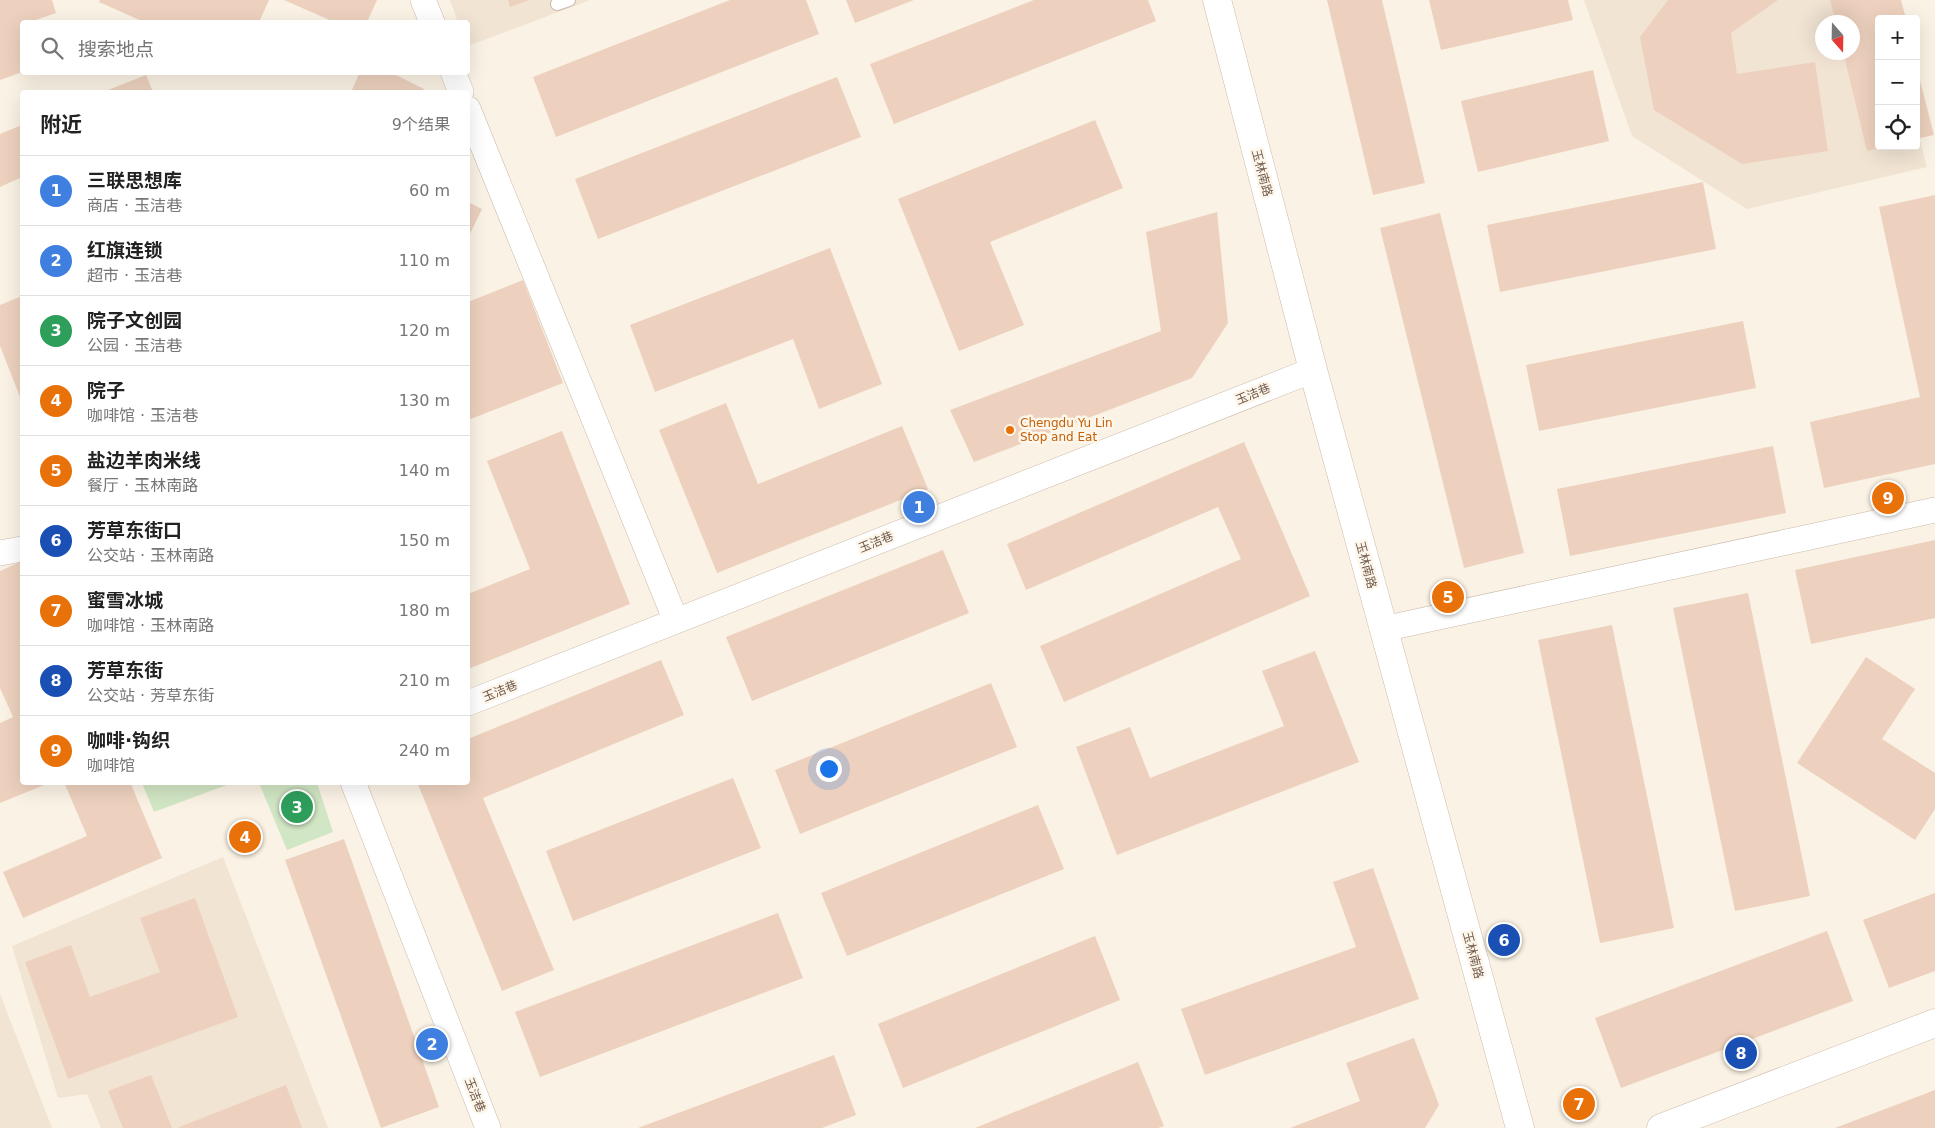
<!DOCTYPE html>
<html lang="zh">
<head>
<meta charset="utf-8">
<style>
	body { margin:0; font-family:"DejaVu Sans","Noto Sans SC",sans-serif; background:#f2f2f2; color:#222 }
	.controls { position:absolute; right:15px; top:15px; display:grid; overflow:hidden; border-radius:5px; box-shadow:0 5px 20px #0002 }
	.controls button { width:45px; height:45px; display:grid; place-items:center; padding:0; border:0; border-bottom:1px solid #e0e0e0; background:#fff; color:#222; font:25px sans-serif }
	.compass { position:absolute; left:1815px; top:15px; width:45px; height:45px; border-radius:50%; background:#fff; box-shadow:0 5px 20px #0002; rotate:160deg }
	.you { position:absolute; left:828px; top:768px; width:18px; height:18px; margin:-12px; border:4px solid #fff; border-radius:50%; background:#1a73e8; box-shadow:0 0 0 8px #1a73e833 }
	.badge { display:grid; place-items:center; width:32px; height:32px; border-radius:50%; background:#111827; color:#fff; font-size:16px; font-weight:700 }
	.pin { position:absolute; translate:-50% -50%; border:2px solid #fff; box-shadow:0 1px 5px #0006 }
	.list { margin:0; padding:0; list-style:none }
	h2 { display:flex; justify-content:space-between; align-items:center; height:65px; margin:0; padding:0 20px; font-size:21px }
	h2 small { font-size:16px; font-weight:400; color:#767676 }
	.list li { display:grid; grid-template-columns:32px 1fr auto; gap:15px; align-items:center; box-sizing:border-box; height:70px; padding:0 20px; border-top:1px solid #e0e0e0 }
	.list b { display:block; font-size:19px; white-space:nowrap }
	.list p { margin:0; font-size:16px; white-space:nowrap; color:#767676 }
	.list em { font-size:16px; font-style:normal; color:#767676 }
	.icon { flex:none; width:28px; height:28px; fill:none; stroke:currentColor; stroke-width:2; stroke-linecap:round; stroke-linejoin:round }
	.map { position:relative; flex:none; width:1935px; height:1128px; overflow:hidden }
	.search { position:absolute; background:#fff; box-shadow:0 5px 20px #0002; left:20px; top:20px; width:450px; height:55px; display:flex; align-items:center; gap:12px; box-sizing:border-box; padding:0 18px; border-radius:5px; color:#767676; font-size:19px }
	.panel { position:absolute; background:#fff; box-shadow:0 5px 20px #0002; left:20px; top:90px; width:450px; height:695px; border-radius:5px }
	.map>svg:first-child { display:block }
	.residential { fill:#f1e4d3; fill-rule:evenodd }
	.green { fill:#d1e6c4 }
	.building { fill:#edd1be }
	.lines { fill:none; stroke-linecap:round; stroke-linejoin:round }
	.service-casing { stroke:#cabaab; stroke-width:14 }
	.minor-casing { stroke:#cabaab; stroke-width:26 }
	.secondary-casing { stroke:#cfbcac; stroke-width:29 }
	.service { stroke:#fff; stroke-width:12 }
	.minor { stroke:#fff; stroke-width:25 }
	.secondary { stroke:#fff; stroke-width:28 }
	.food-dot { fill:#e8710a; stroke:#fdf6ea; stroke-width:2 }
	.labels { text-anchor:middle; stroke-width:5; stroke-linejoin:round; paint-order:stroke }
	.street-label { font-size:12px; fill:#70594c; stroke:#fdf6ea }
	.food-label { font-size:12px; fill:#c56008; stroke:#fdf6ea; text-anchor:start }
</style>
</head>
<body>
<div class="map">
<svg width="1935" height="1128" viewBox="0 0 1935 1128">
	<rect width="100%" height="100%" fill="#faf2e4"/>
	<!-- residential -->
	<path class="residential" d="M 450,0 L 590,0 L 468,46 L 468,22 L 458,22 Z
		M 1584,0 L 1885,0 L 1879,19 L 1879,146 L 1916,146 L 1916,126 L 1927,167 L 1747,209 L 1632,136 ZM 1822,22 L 1852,22 L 1852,52 L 1822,52 Z
		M 223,857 L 328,1128 L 101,1128 L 87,1094 L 58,1098 L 12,946 Z
		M 0,994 L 52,1128 L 0,1128 Z"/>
	<!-- green -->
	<path class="green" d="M 142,783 L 232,783 L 154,812 Z
		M 259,783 L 317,783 L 333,832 L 287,850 Z"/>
	<!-- building -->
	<path class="building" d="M 0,0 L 52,0 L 56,13 L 30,22 L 22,22 L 22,72 L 0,80 Z
		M 100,0 L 269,0 L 259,22 L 144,22 L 99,2 Z
		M 284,0 L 377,0 L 367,22 L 334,22 Z
		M 508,0 L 529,0 L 510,7 Z
		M 730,0 L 806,0 L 819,34 L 556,137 L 533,77 Z
		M 846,0 L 914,0 L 855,23 Z
		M 1034,0 L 1148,0 L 1156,21 L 894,124 L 870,64 Z
		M 1327,0 L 1382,0 L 1425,183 L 1373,195 Z
		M 1429,0 L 1568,0 L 1573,20 L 1441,50 Z
		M 1668,0 L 1778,0 L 1731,33 L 1737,74 L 1815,62 L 1828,151 L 1742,164 L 1654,110 L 1640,37 Z
		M 1830,0 L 1901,0 L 1906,19 L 1879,19 L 1879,146 L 1884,147 L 1867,151 L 1843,52 L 1852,52 L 1852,22 L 1836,22 Z
		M 1916,65 L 1934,135 L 1916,139 Z
		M 1593,70 L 1609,141 L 1478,172 L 1461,101 Z
		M 360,72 L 390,72 L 424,89 L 422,92 L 351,92 Z
		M 146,75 L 153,92 L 103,92 Z
		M 837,77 L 861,137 L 598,239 L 575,179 Z
		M 1095,120 L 1123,188 L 990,242 L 1024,325 L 959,351 L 898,199 Z
		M 22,125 L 22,177 L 0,187 L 0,134 Z
		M 1703,182 L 1716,249 L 1500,292 L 1487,225 Z
		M 1935,195 L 1935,464 L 1824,488 L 1810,422 L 1920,397 L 1879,207 Z
		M 468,202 L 482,209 L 468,238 Z
		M 1217,212 L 1228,323 L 1192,378 L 974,462 L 950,410 L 1161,331 L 1146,232 Z
		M 1440,213 L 1524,553 L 1464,568 L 1380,228 Z
		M 830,248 L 882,384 L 819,409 L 793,339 L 655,392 L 630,325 Z
		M 523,280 L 563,383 L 468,420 L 468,302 Z
		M 22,296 L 22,402 L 0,346 L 0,305 Z
		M 1743,321 L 1756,388 L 1539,431 L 1526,365 Z
		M 726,403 L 758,484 L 902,426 L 928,489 L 717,573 L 659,430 Z
		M 562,431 L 630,604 L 468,669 L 468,594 L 530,569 L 487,461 Z
		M 1244,442 L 1310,596 L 1064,702 L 1040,646 L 1241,559 L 1218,507 L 1026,590 L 1007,544 Z
		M 1773,446 L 1786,513 L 1570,556 L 1557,489 Z
		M 1935,540 L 1935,618 L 1811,644 L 1795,570 Z
		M 943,550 L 969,613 L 752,701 L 726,637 Z
		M 22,561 L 22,782 L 49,783 L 0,803 L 0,723 L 13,717 L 0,688 L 0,571 Z
		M 1748,593 L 1810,896 L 1735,911 L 1673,608 Z
		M 1612,625 L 1674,928 L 1600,943 L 1538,640 Z
		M 1315,651 L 1359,762 L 1117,855 L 1076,747 L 1130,727 L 1150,778 L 1284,726 L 1262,671 Z
		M 1866,657 L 1915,689 L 1882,739 L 1935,773 L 1935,809 L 1915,840 L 1797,763 Z
		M 661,660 L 684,715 L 483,798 L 554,970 L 502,991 L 417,782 L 468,782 L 468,739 Z
		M 991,683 L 1017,747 L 800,834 L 775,770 Z
		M 733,778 L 761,848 L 573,921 L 546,851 Z
		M 64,782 L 130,782 L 162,858 L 23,918 L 3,872 L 87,836 Z
		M 1038,805 L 1064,869 L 847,956 L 821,893 Z
		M 344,839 L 439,1107 L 381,1128 L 285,860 Z
		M 1373,868 L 1419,999 L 1205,1075 L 1181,1009 L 1356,947 L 1333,882 Z
		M 1935,893 L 1935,971 L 1889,988 L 1863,920 Z
		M 195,898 L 238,1017 L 68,1079 L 25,962 L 71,945 L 90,997 L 160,972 L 140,918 Z
		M 778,913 L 803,978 L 540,1077 L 515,1012 Z
		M 1827,931 L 1853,1001 L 1621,1088 L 1595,1018 Z
		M 1095,936 L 1120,1000 L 903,1088 L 878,1024 Z
		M 1414,1038 L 1439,1105 L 1425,1128 L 1290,1128 L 1360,1101 L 1346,1063 Z
		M 834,1055 L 856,1115 L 822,1128 L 638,1128 Z
		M 1138,1062 L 1164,1126 L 1158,1128 L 975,1128 Z
		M 151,1075 L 172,1128 L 123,1128 L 108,1091 Z
		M 286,1085 L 302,1128 L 177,1128 Z
		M 1935,1090 L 1935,1128 L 1835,1128 Z"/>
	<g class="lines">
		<defs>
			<path id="service" d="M 557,4 L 569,0"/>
			<path id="minor" d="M 423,0 L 432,22
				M 453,72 L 461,92
				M 468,109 L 676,621
				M 0,553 L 22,549
				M 1383,629 L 1935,510
				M 468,703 L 1313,370
				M 353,782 L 488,1128"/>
			<path id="secondary" d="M 1217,0 L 1313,370 L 1520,1128
				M 1661,1128 L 1935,1023"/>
		</defs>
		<!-- service casing -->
		<use href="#service" class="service-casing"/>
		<!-- minor casing -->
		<use href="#minor" class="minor-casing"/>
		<!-- secondary casing -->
		<use href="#secondary" class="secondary-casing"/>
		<!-- service -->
		<use href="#service" class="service"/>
		<!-- minor -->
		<use href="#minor" class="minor"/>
		<!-- secondary -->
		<use href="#secondary" class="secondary"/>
	</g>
	<!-- markers -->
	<circle class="food-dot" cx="1010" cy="430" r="5"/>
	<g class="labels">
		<!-- street labels -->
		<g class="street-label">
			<text transform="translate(1262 173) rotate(75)" y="4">玉林南路</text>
			<text transform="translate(1253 394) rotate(-22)" y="4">玉洁巷</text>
			<text transform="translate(876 542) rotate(-22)" y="4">玉洁巷</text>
			<text transform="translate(1366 565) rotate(75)" y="4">玉林南路</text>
			<text transform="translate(500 691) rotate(-22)" y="4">玉洁巷</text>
			<text transform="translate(1473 955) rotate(75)" y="4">玉林南路</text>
			<text transform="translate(475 1095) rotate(69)" y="4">玉洁巷</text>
		</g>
		<!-- food labels -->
		<g class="food-label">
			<text x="1020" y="427">Chengdu Yu Lin<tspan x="1020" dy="14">Stop and Eat</tspan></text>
		</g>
	</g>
</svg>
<div class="controls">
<button>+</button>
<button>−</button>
<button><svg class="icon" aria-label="locate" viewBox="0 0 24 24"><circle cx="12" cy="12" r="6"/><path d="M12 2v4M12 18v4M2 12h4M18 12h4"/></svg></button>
</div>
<svg class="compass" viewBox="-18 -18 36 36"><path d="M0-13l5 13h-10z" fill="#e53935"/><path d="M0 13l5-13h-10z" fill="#767676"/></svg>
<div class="you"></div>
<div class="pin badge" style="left:919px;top:507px;background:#3f7fe0">1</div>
<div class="pin badge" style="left:432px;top:1044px;background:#3f7fe0">2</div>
<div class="pin badge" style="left:297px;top:807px;background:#2e9e5b">3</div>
<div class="pin badge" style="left:245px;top:837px;background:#e8710a">4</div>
<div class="pin badge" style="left:1448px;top:597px;background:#e8710a">5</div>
<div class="pin badge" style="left:1504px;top:940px;background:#1a4fb4">6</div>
<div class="pin badge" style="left:1579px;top:1104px;background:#e8710a">7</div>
<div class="pin badge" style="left:1741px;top:1053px;background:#1a4fb4">8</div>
<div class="pin badge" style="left:1888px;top:498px;background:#e8710a">9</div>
<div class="search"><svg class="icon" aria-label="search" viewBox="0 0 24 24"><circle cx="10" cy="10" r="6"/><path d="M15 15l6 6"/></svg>搜索地点</div>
<section class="panel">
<h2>附近<small>9个结果</small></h2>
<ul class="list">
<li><span class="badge" style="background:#3f7fe0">1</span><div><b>三联思想库</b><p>商店 · 玉洁巷</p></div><em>60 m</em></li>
<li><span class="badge" style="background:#3f7fe0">2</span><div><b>红旗连锁</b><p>超市 · 玉洁巷</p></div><em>110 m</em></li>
<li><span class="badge" style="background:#2e9e5b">3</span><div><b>院子文创园</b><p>公园 · 玉洁巷</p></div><em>120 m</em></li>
<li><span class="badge" style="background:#e8710a">4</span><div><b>院子</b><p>咖啡馆 · 玉洁巷</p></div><em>130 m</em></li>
<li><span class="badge" style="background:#e8710a">5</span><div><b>盐边羊肉米线</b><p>餐厅 · 玉林南路</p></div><em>140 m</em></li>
<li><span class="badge" style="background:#1a4fb4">6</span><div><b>芳草东街口</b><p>公交站 · 玉林南路</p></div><em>150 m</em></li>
<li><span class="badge" style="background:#e8710a">7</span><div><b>蜜雪冰城</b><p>咖啡馆 · 玉林南路</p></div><em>180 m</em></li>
<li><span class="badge" style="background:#1a4fb4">8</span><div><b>芳草东街</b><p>公交站 · 芳草东街</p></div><em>210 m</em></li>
<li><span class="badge" style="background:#e8710a">9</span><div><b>咖啡·钩织</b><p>咖啡馆</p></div><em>240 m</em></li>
</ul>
</section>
</div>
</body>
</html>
